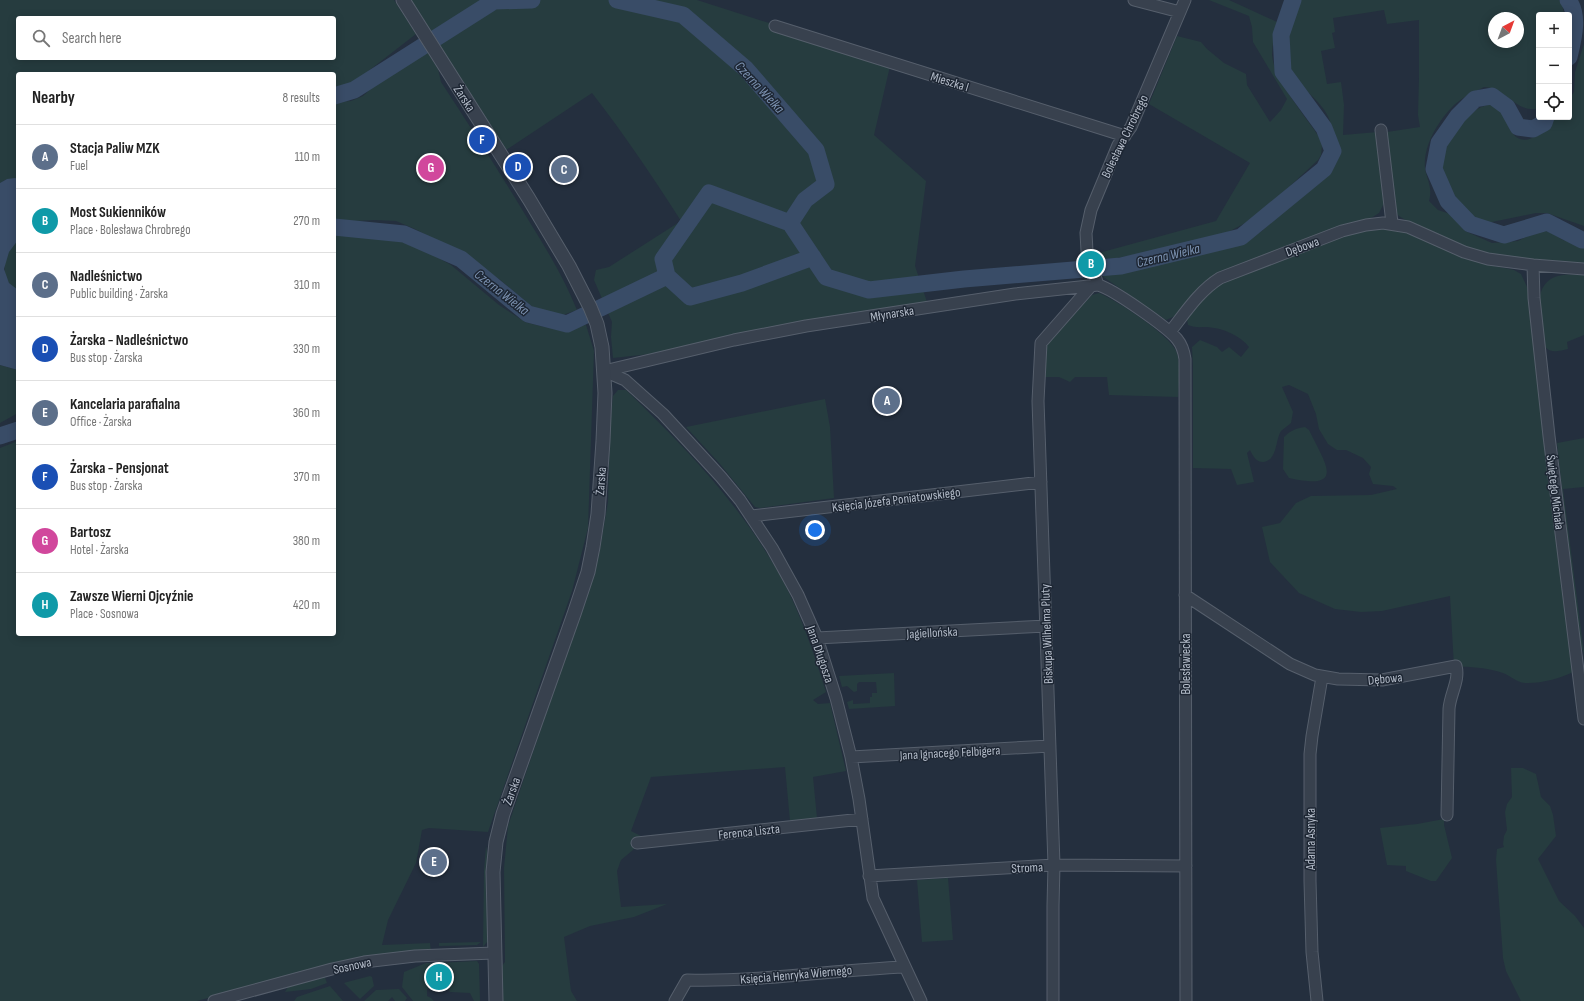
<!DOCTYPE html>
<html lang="en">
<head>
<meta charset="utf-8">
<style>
	body { margin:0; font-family:"Sofia Sans Condensed",sans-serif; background:#f2f2f2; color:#222 }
	.controls { position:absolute; right:12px; top:12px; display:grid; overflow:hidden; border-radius:4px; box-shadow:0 2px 10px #0003 }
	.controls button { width:36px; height:36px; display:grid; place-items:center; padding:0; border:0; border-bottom:1px solid #e0e0e0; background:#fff; color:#222; font:20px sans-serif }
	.compass { position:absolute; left:1488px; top:12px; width:36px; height:36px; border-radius:50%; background:#fff; box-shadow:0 2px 10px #0003; rotate:41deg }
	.you { position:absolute; left:815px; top:530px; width:14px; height:14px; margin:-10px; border:3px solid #fff; border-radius:50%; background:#1a73e8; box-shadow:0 0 0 6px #1a73e833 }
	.badge { display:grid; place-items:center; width:26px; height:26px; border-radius:50%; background:#0b8043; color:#fff; font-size:13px; font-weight:700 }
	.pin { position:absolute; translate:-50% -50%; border:2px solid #fff; box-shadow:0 1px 4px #0006 }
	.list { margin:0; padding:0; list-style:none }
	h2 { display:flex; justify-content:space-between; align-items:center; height:52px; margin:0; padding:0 16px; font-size:17px }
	h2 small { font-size:13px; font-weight:400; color:#767676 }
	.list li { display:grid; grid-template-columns:26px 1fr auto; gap:12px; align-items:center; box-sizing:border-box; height:64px; padding:0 16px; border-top:1px solid #e0e0e0 }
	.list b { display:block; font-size:15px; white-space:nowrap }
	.list p { margin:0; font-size:13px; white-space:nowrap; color:#767676 }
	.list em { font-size:13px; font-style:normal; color:#767676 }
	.icon { flex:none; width:22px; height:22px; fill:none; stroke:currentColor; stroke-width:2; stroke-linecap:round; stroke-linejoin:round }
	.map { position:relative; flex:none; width:1584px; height:1001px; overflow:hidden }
	.search { position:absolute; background:#fff; box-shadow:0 2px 10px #0003; left:16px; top:16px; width:320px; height:44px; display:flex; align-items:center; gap:10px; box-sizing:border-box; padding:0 14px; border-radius:4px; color:#767676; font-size:15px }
	.panel { position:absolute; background:#fff; box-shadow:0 2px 10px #0003; left:16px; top:72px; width:320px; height:564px; border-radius:4px }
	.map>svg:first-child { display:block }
	.green { fill:#263c3f; fill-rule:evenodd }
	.water { fill:#394c67 }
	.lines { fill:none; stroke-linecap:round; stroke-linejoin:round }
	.river { stroke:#394c67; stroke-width:17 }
	.minor-casing { stroke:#565f6c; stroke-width:13 }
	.tertiary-casing { stroke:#565f6c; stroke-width:15 }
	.minor { stroke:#38414e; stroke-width:11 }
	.tertiary { stroke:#38414e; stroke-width:13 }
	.labels { text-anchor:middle; stroke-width:3; stroke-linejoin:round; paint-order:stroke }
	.street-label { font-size:13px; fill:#b4bcc9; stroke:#1d2633 }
	.water-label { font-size:14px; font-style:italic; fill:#7c92b1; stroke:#1d2633 }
</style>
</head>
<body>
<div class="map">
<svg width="1584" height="1001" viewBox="0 0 1584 1001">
	<rect width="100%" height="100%" fill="#242f3e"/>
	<!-- green -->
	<path class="green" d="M 0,0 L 394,0 L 416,34 L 349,86 L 334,86 L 334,74 L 18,74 L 18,179 L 7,179 L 0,183 ZM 18,18 L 334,18 L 334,58 L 18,58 Z
		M 411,0 L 697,0 L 891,62 L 874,135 L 926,181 L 915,266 L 929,308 L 678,351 L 613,358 L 611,337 L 612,322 L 594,280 L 596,270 L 609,267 L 681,221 C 653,177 624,134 592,93 L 506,150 Z
		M 1209,0 L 1229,0 L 1277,22 C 1275,33 1272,44 1272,55 C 1274,80 1306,117 1320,138 L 1322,145 L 1321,155 L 1318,160 L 1275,200 L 1247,222 L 1219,237 L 1183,246 L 1117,258 L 1095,259 L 1095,254 L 1216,221 L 1250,163 L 1149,104 L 1177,36 L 1201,42 L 1207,49 L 1224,63 L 1246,74 L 1247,85 L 1270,122 L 1281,110 L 1287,99 L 1253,42 L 1252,27 L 1249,16 Z
		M 1300,0 L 1559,0 L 1562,3 L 1564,15 L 1539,15 L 1539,108 C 1518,115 1506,88 1484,87 C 1474,92 1463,97 1454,105 C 1439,120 1423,145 1425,168 C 1427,181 1433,187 1429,201 L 1438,210 L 1450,214 L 1465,231 L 1492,243 L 1518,241 L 1539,230 L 1550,232 L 1563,240 L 1584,245 L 1584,263 L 1514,258 L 1478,252 L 1410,223 L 1399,216 L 1396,213 L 1387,132 L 1420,127 L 1418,115 L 1419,78 L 1419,20 L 1387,24 L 1384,10 L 1333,18 L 1335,32 L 1332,33 L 1335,48 L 1321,51 L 1327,84 L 1341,82 L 1344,105 L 1343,135 L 1378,132 L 1385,201 L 1379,213 L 1368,220 L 1350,223 L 1277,250 L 1245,264 L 1175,316 L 1166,320 L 1102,276 L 1106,273 L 1190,256 L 1247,239 L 1262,231 L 1281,211 L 1336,163 C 1341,154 1338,147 1335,137 C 1332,127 1329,115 1322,107 C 1312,94 1297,85 1290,70 C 1284,58 1287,40 1289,28 C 1290,19 1293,6 1300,0 ZM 1494,18 L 1518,18 L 1518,42 L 1494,42 Z
		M 1584,44 L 1584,226 L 1547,213 L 1536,213 L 1487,223 C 1474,220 1464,210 1456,200 C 1453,196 1449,192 1447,187 C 1434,164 1446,138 1463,121 C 1470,114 1478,107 1488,105 C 1504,103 1506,126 1513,134 C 1527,150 1546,129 1554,117 L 1569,117 L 1569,99 L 1574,92 L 1575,72 Z
		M 426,50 L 438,69 L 441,82 C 471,128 501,174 529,221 C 547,250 564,278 577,310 L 557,317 L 546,315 L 535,309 L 499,279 L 451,248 L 415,229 L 396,221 L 375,220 L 334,222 L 334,102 L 351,101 L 363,96 L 377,83 Z
		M 1376,228 L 1402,230 L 1458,255 L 1484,264 L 1514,270 L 1521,274 L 1528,289 L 1544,443 L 1573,672 C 1562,678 1539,684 1525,683 C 1516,682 1511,676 1503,673 C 1488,668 1470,666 1454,667 L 1450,596 L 1382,611 L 1361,612 L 1335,609 L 1299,593 L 1270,562 L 1262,527 L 1280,523 L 1296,503 L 1311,496 L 1371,495 L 1397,489 L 1393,486 L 1373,484 L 1369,474 L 1371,467 L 1363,458 L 1346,450 L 1337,450 L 1328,444 L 1319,429 L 1316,414 L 1308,394 L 1289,385 L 1282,387 L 1293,412 L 1291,423 C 1288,426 1284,428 1281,431 C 1275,440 1278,460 1263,462 C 1256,462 1253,456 1250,450 L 1247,453 L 1254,482 L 1237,485 L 1231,469 L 1193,468 L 1193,367 L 1192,347 L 1200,340 L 1217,347 L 1222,352 L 1229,347 L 1241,357 L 1249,347 C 1240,335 1222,328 1207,327 C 1200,327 1195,328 1188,325 L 1187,319 L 1193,310 L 1216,285 L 1356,232 Z
		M 334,231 L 391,235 L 410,242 L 451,265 L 499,305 L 525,322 L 544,327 L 563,328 L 586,325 L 594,351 L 588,528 L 572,591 L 488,832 L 429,828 L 422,830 L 416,863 L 388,920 L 382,945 L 430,943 L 431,951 L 301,973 L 197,1001 L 0,1001 L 0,448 L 18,441 L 18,634 L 334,634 Z
		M 18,240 L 18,290 C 3,284 2,266 8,253 C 11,248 15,244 18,240 Z
		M 1584,271 L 1584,335 L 1567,342 L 1568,349 C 1559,351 1551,354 1544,346 L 1539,303 C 1541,277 1558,273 1580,275 Z
		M 1099,293 C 1116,300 1172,336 1177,353 C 1181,367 1179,383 1178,397 L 1109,395 L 1107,377 L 1075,377 L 1070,382 L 1059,377 L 1044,377 L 1046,347 L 1049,343 L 1087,300 L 1092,295 Z
		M 0,365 L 18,370 L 18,413 L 0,423 Z
		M 618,390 L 626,390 C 685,447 742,506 782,579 C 801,615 814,653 826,692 L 813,700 L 818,704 L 830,703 L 846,771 L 813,777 L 817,818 L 790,821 L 785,767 L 651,777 L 631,831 L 641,836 L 633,850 L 621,860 L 617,871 L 621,907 L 667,904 L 634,917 L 590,926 L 564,937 L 571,991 L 577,1001 L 501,1001 L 502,966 L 505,962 L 504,868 L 508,826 L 579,617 L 599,554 L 608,502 L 610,426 L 613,396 Z
		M 825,399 L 830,427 L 834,498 L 760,508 L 755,507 L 720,464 L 686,427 Z
		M 1305,427 L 1309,430 C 1324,462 1348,491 1289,478 L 1283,469 L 1284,437 C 1290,431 1296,428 1305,427 Z
		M 1584,438 L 1584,487 L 1563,489 L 1584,653 L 1580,645 L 1573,591 L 1557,443 Z
		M 894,673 L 895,706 L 849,709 L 847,702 L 853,700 L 853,704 L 870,703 L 870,697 L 872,697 L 872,693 L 877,693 L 876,682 L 859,682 L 857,684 L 857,691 L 854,692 L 847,686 L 842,687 L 839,676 Z
		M 1511,768 L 1523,768 L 1536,774 L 1541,797 L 1550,806 L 1553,815 L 1556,836 L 1538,859 L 1559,901 L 1575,916 L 1584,928 L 1584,1001 L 1521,1001 L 1506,971 L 1503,958 L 1496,860 L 1497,849 L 1504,847 L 1503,844 L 1504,836 L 1507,830 L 1505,812 L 1507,804 L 1512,797 Z
		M 1444,819 L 1444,825 L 1452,858 L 1436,881 L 1431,881 L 1406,871 L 1406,866 L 1387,865 L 1380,828 L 1417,824 Z
		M 486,846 L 488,856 L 488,936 L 487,942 L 483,947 L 484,870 Z
		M 948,878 L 953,940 L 922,942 L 917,880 Z
		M 481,942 L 477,945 L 439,946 L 439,943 Z
		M 477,961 L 479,964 L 480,1001 L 474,1001 L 470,993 L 450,992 L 448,988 L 427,989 L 427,996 L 431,998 L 434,1001 L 413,1001 L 402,987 L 404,972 L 426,963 L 433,963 L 433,973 L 437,972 L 436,963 Z
		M 324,975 L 327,983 L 311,989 L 285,992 L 289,985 Z
		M 370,976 L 372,977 L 374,986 L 360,999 L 344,983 L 347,982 Z
		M 330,986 L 343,1001 L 294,1001 L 297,997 Z
		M 399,989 L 407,998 L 405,1001 L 395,1001 L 392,997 L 388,1001 L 364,1001 L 376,990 Z"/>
	<!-- water -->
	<path class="water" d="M 15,178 L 18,179 L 18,240 L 9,252 L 4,269 L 9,283 L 18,290 L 18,370 L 0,365 L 0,183 L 7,179 Z"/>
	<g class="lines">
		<!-- river -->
		<path class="river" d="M 617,0 L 683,15 L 746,69 L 816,150 L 826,184 L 805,200 L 790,223 L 826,277 L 869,290 L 964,279 L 1121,266 L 1241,237 L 1324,169 L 1333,151 L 1324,128 L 1283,72 L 1281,35 L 1293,0
			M 1568,0 C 1580,15 1573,40 1569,57
			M 334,96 L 354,90 L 494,1 L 532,0
			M 1546,117 L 1544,123 L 1533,129 L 1518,127 L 1507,107 L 1492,96 L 1475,99 L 1458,116 L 1439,143 L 1434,169 L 1448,201 L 1470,224 L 1504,235 L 1547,222 L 1582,240 L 1584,240
			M 334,227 L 404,234 L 461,259 L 528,314 L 567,324 L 667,276 L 690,297 L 742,283 L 813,257
			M 667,276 L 663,259 L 709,193 L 790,223
			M 0,436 L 18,430"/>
		<defs>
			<path id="minor" d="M 1134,0 L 1180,12
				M 775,26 L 1125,136
				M 1381,130 L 1392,223
				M 1533,265 L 1534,298 L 1549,436 L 1584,719
				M 1098,285 L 1087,251 L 1086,233 L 1091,210 L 1118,145 L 1131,127 L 1185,0
				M 1170,332 C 1185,313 1199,291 1220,278 L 1342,231 L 1366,225 L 1383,223 L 1408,227 L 1464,252 L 1488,259 L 1533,265 L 1584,269
				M 604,371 L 734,340 L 806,326 L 1015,294 L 1098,285 C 1113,289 1167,327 1177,339 C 1182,345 1184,352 1185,359 L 1186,1001
				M 604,371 L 625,380 L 663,414 L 721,477 L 740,500 L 772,548 L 798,595 L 817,638 L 836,698 L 851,757 L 859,799 L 873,898 L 921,1001
				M 752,516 L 1041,482
				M 1185,595 L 1290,664 L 1315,675 L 1338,679 L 1382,680 L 1456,666 C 1460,680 1450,694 1449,709 L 1447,815
				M 817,638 L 1046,626
				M 851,757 L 1050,746
				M 637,843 L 862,819
				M 869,876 L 1054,865 L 1186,866
				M 214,1001 L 332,969 L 364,962 L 415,956 L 494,953
				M 675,1001 L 687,980 C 760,982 832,970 905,967
				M 1053,1001 L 1053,906 L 1054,865 L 1038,401 L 1041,343 L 1091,286
				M 1317,1001 L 1312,952 L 1310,881 L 1310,754 L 1312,736 L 1322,677"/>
			<path id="tertiary" d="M 403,0 L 529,199 L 569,266 L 590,307 L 597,324 L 602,347 L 605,393 L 603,441 L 598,514 L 593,547 L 588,572 L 574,614 L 503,814 L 496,842 L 493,872 L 496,1001"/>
		</defs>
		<!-- minor casing -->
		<use href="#minor" class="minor-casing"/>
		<!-- tertiary casing -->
		<use href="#tertiary" class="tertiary-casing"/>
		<!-- minor -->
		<use href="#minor" class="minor"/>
		<!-- tertiary -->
		<use href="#tertiary" class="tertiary"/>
	</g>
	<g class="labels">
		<!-- street labels -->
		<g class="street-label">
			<text transform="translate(950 81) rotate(17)" y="5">Mieszka I</text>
			<text transform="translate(465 98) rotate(57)" y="5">Żarska</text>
			<text transform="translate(1124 136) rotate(-64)" y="5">Bolesława Chrobrego</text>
			<text transform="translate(1302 246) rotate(-20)" y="5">Dębowa</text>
			<text transform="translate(892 313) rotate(-9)" y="5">Młynarska</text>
			<text transform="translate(600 481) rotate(-86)" y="5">Żarska</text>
			<text transform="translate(1556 492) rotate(83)" y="5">Świętego Michała</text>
			<text transform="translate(896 499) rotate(-7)" y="5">Księcia Józefa Poniatowskiego</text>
			<text transform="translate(932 632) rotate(-3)" y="5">Jagiellońska</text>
			<text transform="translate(1046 634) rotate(-92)" y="5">Biskupa Wilhelma Pluty</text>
			<text transform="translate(821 654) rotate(71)" y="5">Jana Długosza</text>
			<text transform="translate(1185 664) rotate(-90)" y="5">Bolesławiecka</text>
			<text transform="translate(1385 678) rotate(-6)" y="5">Dębowa</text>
			<text transform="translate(950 752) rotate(-3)" y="5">Jana Ignacego Felbigera</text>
			<text transform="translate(511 791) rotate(-70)" y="5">Żarska</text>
			<text transform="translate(749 831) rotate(-6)" y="5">Ferenca Liszta</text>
			<text transform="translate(1310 839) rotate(-90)" y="5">Adama Asnyka</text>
			<text transform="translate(1027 867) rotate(-3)" y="5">Stroma</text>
			<text transform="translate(352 965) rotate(-12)" y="5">Sosnowa</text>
			<text transform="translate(796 974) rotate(-5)" y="5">Księcia Henryka Wiernego</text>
		</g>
		<!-- water labels -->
		<g class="water-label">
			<text transform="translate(760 87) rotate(47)" y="5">Czerna Wielka</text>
			<text transform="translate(1168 255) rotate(-13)" y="5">Czerna Wielka</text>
			<text transform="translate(502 292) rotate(38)" y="5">Czerna Wielka</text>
		</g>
	</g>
</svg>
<div class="controls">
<button>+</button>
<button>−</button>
<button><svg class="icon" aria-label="locate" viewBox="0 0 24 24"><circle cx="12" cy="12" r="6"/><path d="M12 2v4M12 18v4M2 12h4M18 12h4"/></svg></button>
</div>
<svg class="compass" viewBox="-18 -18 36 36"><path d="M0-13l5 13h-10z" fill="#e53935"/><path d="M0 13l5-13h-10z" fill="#767676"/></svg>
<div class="you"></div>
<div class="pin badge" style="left:887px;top:401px;background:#5c6f8a">A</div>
<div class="pin badge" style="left:1091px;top:264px;background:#0f9aa8">B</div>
<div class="pin badge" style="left:564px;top:170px;background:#5c6f8a">C</div>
<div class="pin badge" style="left:518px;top:167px;background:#1a4fb4">D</div>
<div class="pin badge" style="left:434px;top:862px;background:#5c6f8a">E</div>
<div class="pin badge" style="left:482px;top:140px;background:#1a4fb4">F</div>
<div class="pin badge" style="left:431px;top:168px;background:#d1479c">G</div>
<div class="pin badge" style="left:439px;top:977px;background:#0f9aa8">H</div>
<div class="search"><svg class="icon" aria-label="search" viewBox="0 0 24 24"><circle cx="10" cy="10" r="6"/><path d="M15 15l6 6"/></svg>Search here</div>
<section class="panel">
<h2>Nearby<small>8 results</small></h2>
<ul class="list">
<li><span class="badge" style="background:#5c6f8a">A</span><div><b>Stacja Paliw MZK</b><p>Fuel</p></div><em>110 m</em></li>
<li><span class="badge" style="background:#0f9aa8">B</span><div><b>Most Sukienników</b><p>Place · Bolesława Chrobrego</p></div><em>270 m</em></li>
<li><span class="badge" style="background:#5c6f8a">C</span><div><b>Nadleśnictwo</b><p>Public building · Żarska</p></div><em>310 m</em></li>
<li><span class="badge" style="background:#1a4fb4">D</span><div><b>Żarska - Nadleśnictwo</b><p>Bus stop · Żarska</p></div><em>330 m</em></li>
<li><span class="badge" style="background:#5c6f8a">E</span><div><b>Kancelaria parafialna</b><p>Office · Żarska</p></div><em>360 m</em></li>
<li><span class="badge" style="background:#1a4fb4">F</span><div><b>Żarska - Pensjonat</b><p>Bus stop · Żarska</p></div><em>370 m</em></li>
<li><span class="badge" style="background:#d1479c">G</span><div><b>Bartosz</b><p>Hotel · Żarska</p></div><em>380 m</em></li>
<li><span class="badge" style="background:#0f9aa8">H</span><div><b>Zawsze Wierni Ojcyźnie</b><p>Place · Sosnowa</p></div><em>420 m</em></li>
</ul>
</section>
</div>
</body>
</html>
